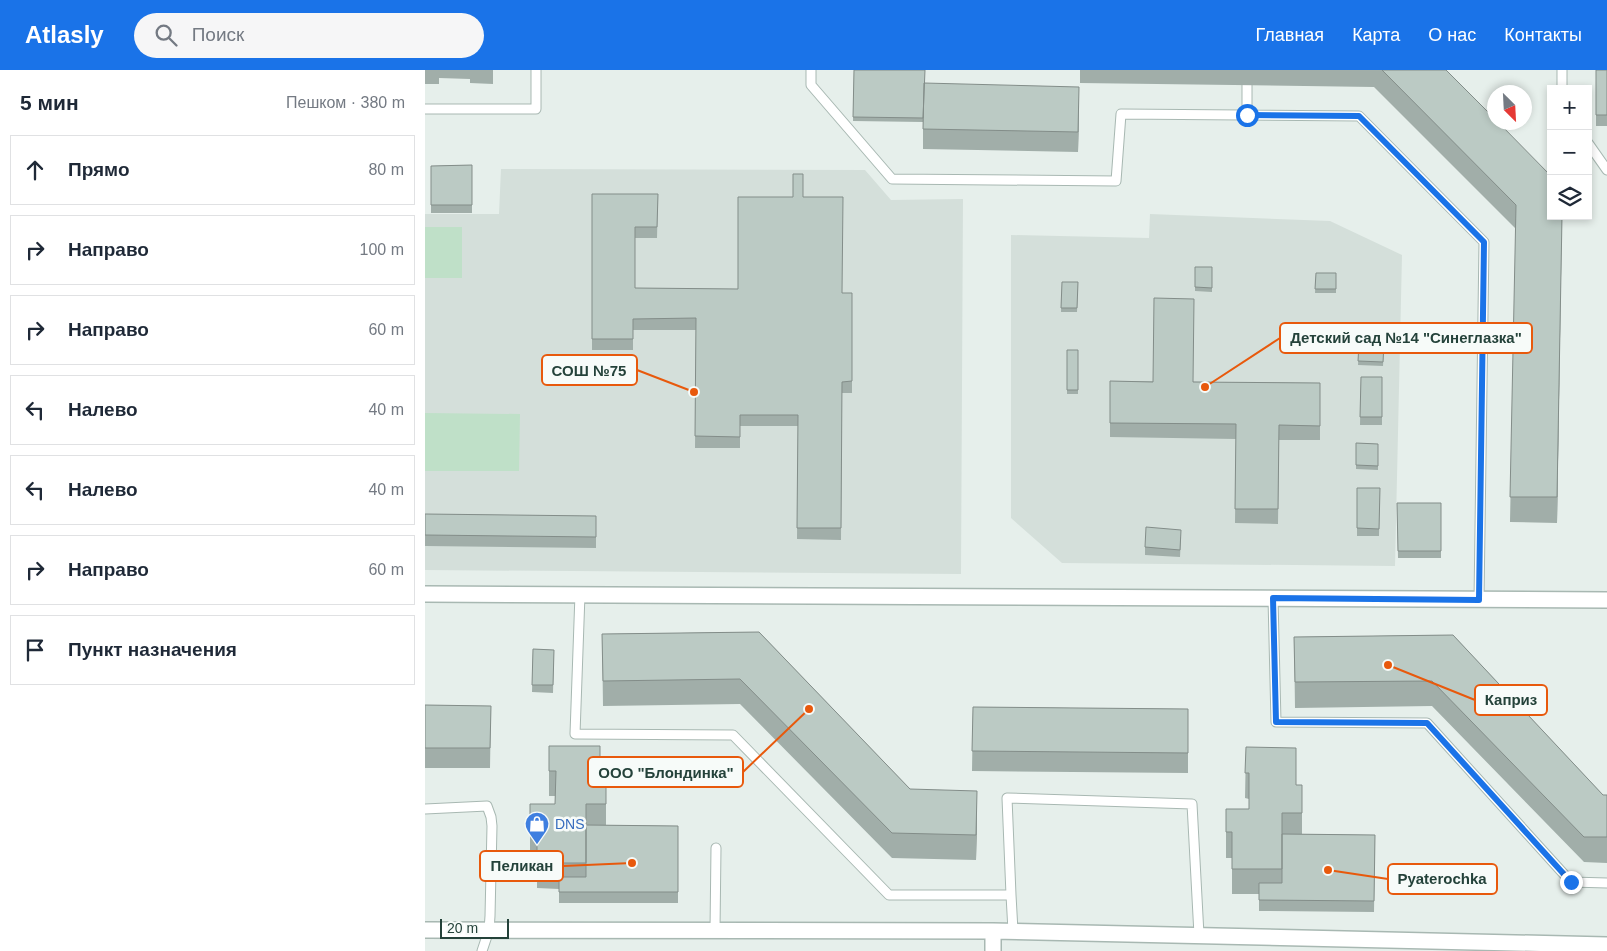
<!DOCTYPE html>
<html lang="ru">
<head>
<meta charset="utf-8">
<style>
	body { margin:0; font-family:Arial,sans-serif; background:#f6f6f7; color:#1f2937 }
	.controls { position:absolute; right:15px; top:15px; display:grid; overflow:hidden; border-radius:0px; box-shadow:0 2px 8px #0003 }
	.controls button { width:45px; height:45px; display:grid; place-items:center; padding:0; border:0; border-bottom:1px solid #e0e1e3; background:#fff; color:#1f2937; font:25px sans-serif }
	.compass { position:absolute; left:1062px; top:15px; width:45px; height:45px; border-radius:50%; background:#fff; box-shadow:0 2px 8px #0003; rotate:156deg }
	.scale { position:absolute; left:15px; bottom:12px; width:69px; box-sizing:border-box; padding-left:5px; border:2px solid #24423a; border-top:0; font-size:14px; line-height:18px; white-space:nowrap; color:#24423a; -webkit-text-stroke:4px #f7fbf9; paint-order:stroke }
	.stop { position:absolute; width:15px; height:15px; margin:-11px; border:4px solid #1a73e8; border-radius:50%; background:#fff }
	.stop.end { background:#1a73e8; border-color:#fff; box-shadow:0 1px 5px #0008 }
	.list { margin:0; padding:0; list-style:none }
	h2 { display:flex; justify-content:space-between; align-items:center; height:65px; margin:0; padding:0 20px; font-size:21px }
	h2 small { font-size:16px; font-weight:400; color:#747a83 }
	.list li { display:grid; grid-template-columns:32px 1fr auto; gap:15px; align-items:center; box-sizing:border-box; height:70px; margin:0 10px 10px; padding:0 10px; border:1px solid #e0e1e3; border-radius:0px }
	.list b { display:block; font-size:19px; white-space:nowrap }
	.list em { font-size:16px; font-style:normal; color:#747a83 }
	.icon { flex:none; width:28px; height:28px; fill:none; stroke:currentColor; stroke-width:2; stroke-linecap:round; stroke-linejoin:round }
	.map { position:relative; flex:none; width:1182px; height:881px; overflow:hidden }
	header { display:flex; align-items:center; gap:30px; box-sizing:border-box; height:70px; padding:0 25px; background:#1a73e8; color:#fff }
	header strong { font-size:24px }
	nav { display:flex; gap:28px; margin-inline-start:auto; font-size:18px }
	.search { width:350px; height:45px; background:#f6f6f7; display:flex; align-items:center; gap:12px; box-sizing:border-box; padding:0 18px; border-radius:28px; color:#747a83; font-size:19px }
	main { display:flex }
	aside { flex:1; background:#fff }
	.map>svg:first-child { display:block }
	.built { fill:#d4dfda }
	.green { fill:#bfe0c8 }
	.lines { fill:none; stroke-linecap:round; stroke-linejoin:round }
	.service-casing { stroke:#a8b8b2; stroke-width:11 }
	.minor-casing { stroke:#a8b8b2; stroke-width:18 }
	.service { stroke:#fff; stroke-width:9 }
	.minor { stroke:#fff; stroke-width:15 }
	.wall { fill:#a1aea9 }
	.shaded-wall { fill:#838d89 }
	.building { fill:#bbcac4; stroke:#838d89 }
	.route { stroke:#1a73e8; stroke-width:6 }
	.labels { text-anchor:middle; stroke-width:5; stroke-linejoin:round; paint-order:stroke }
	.shop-label { font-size:14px; fill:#366cbe; stroke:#f7fbf9; text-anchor:start }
	.leader { fill:none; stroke:#e8590c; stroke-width:2 }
	.callout-dot { fill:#e8590c; stroke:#f7fbf9; stroke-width:2 }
	.callout { fill:#f7fbf9; stroke:#e8590c; stroke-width:2 }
	.callout-label { font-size:15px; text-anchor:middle; font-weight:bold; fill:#24423a }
</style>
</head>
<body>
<header>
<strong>Atlasly</strong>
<div class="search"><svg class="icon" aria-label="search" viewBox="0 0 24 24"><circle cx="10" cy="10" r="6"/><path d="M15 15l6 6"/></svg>Поиск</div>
<nav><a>Главная</a><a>Карта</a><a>О нас</a><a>Контакты</a></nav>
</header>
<main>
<aside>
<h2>5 мин<small>Пешком · 380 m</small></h2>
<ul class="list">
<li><svg class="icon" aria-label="ahead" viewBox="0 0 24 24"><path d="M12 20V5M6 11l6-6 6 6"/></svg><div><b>Прямо</b></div><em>80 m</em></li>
<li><svg class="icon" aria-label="right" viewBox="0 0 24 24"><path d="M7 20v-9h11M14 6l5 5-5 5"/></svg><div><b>Направо</b></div><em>100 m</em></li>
<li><svg class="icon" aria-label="right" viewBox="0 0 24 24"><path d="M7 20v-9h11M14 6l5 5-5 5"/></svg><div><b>Направо</b></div><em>60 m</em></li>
<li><svg class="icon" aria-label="left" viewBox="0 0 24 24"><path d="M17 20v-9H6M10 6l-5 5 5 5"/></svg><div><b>Налево</b></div><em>40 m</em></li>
<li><svg class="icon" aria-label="left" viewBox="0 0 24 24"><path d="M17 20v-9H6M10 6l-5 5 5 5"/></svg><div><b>Налево</b></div><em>40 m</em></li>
<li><svg class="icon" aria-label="right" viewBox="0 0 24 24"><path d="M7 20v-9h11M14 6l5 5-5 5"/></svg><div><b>Направо</b></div><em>60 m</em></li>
<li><svg class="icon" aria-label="arrive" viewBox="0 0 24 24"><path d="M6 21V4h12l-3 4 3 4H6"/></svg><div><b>Пункт назначения</b></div></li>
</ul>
</aside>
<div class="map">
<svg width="1182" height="881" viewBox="0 0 1182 881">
	<rect width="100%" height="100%" fill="#e6efeb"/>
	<!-- built -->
	<path class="built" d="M 76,99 L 440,100 L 466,130 L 538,129 L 536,504 L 0,500 L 0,144 L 74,144 Z
		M 725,144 L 905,151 L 977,185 L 970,496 L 637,493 L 586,448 L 586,165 L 724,168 Z"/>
	<!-- green -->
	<path class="green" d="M 0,157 L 37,157 L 37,208 L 0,208 Z
		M 0,343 L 95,344 L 94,401 L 0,401 Z"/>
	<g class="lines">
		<defs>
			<path id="service" d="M 386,0 L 386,15 L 467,109 L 691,111 L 696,44 L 934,46 L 1059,172 L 1054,530
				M 1137,0 L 1137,19
				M 0,39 L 111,39 L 111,0
				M 822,45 L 822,15
				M 1163,73 L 1182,100
				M 155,524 L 150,664 L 308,665 L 464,825 L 586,825 L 582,728 L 767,734 L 774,865
				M 848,528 L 851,652 L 1002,653 L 1146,812 L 1182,813
				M 0,739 L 62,736 L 66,747 L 67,756 L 65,846 L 64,860 L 57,881
				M 586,825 L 588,861
				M 290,860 L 291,778"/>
			<path id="minor" d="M 0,524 L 1182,530
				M 0,860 L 568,861 L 1182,875
				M 568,861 L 568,881"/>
		</defs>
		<!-- service casing -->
		<use href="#service" class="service-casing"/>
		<!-- minor casing -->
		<use href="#minor" class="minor-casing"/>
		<!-- service -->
		<use href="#service" class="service"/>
		<!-- minor -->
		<use href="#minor" class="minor"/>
	</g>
	<!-- wall -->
	<path class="wall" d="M 0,0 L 68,0 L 68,14 L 45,13 L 45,9 L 14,8 L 14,14 L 0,14 Z
		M 429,0 L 499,13 L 654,36 L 653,82 L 498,79 L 498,52 L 428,51 Z
		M 655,0 L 1021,0 L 1126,146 L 1137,146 L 1132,453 L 1085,452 L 1091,159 L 949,17 L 655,13 Z
		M 1171,0 L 1182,0 L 1182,56 L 1171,56 Z
		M 47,95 L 47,143 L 6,143 L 6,96 Z
		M 167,124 L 233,124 L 232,168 L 210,168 L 210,218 L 313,219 L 378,127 L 417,223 L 427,223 L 427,323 L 417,323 L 416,470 L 372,469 L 373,356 L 315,356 L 315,378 L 270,378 L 271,260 L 208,260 L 208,280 L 167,280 Z
		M 770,197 L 787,197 L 787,222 L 770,221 Z
		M 891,203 L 911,203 L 911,223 L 890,223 Z
		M 637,212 L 653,212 L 652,242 L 636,242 Z
		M 934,274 L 959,274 L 958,296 L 933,295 Z
		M 642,280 L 653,280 L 653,324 L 642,324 Z
		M 936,307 L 957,307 L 957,355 L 935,355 Z
		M 685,311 L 895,313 L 895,370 L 854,370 L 853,454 L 810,453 L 811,369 L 685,367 Z
		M 931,373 L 953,374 L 953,400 L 931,399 Z
		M 932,418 L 955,418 L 954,466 L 932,466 Z
		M 972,433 L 1016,433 L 1016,488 L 973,488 Z
		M 0,444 L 171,446 L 171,478 L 0,476 Z
		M 756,467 L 755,487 L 720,485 L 720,477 Z
		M 334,562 L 485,719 L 552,746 L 551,790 L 467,788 L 315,634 L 178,636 L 177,564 Z
		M 1028,565 L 1178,725 L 1182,725 L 1182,793 L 1159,792 L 1007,636 L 870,638 L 869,567 Z
		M 108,579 L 129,580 L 128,623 L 107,622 Z
		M 0,635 L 66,636 L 65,698 L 0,698 Z
		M 548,637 L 763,639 L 763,703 L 547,701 Z
		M 124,676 L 175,710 L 181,710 L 181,755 L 253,756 L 253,833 L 134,833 L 134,819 L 112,818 L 112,783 L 105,783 L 105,734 L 130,734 L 130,726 L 124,726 Z
		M 821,677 L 871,715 L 877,715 L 877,764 L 950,765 L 949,842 L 834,841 L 834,824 L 807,824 L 807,788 L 801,788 L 801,739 L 824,739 L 824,729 L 820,728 Z"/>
	<!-- shaded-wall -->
	<path class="shaded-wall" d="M 654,17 L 654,36 L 653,82 L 653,62 Z
		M 1137,146 L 1132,453 L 1132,427 Z
		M 552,721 L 552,746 L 551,790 L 551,765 Z"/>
	<!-- building -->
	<path class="building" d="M 429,0 L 500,0 L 498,48 L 428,47 Z
		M 957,0 L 1021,0 L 1070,49 L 1070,52 L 1073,52 L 1126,106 L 1126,146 L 1137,146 L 1132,427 L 1085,427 L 1091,135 Z
		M 1171,0 L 1182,0 L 1182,45 L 1171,45 Z
		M 499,13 L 654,17 L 653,62 L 498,59 Z
		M 47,95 L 47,135 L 6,135 L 6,96 Z
		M 368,104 L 378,104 L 378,127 L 418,127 L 417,223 L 427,223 L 427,311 L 417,312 L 416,458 L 372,458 L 373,345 L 315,345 L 315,367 L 270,366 L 271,248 L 208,249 L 208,269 L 167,269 L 167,124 L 233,124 L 232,157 L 210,157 L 210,218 L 313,219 L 313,127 L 368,127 Z
		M 770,197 L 787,197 L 787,218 L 770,217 Z
		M 891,203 L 911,203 L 911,219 L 890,219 Z
		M 637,212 L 653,212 L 652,238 L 636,238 Z
		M 729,228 L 769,229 L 768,312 L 895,313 L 895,356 L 854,355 L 853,439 L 810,439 L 811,354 L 685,353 L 685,311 L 728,312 Z
		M 934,274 L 959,274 L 958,292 L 933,291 Z
		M 642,280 L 653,280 L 653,320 L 642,320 Z
		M 936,307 L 957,307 L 957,347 L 935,347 Z
		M 931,373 L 953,374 L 953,396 L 931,395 Z
		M 932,418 L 955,418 L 954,459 L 932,458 Z
		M 972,433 L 1016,433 L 1016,481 L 973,481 Z
		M 0,444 L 171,446 L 171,467 L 0,465 Z
		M 721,457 L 756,460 L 755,480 L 720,477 Z
		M 334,562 L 485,719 L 552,721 L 551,765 L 467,763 L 315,609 L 178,611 L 177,564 Z
		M 1028,565 L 1178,725 L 1182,725 L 1182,767 L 1159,767 L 1007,611 L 870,612 L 869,567 Z
		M 108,579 L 129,580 L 128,615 L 107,615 Z
		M 0,635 L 66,636 L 65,678 L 0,678 Z
		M 548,637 L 763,639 L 763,683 L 547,681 Z
		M 124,676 L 175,676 L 175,710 L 181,710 L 181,734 L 161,734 L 161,793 L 112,793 L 112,757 L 105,757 L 105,734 L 130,734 L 131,701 L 124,701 Z
		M 821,677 L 871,678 L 871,715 L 877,715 L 877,743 L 857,743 L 857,799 L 807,799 L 807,762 L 801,762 L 801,739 L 824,739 L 824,703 L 820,703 Z
		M 161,755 L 253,756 L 253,822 L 134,822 L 134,807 L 161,807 Z
		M 857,764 L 950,765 L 949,831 L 834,830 L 834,813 L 857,813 Z"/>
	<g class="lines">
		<!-- route -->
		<path class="route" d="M 822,45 L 934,46 L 1059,172 L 1054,530 L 848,528 L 851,652 L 1002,653 L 1146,812"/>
	</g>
	<!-- icons -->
	<defs>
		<symbol id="shop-pin" viewBox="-11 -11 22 30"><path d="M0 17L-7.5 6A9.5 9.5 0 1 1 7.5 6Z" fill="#3f7fe0" stroke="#f7fbf9"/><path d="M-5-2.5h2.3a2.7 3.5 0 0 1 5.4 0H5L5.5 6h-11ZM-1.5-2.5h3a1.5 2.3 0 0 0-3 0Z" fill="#fff"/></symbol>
	</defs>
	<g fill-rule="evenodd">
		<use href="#shop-pin" x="98" y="740" width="28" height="38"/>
	</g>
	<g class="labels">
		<!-- shop labels -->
		<g class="shop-label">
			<text x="130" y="759">DNS</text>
		</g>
	</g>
	<!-- callouts -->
	<path class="leader" d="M780 317L855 268M269 322L212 300M963 595L1050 630M384 639L318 702M207 793L138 796M903 800L963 809"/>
	<g class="callout-dot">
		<circle cx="780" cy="317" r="5"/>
		<circle cx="269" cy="322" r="5"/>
		<circle cx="963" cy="595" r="5"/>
		<circle cx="384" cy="639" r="5"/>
		<circle cx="207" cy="793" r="5"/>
		<circle cx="903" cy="800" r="5"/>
	</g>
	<g class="callout">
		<rect x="855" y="253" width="252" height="30" rx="5"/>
		<rect x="117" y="285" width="95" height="30" rx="5"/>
		<rect x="1050" y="615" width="72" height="30" rx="5"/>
		<rect x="163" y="687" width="155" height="30" rx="5"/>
		<rect x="55" y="781" width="83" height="30" rx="5"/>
		<rect x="963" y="794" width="109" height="30" rx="5"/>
	</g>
	<g class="callout-label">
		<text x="981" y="273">Детский сад №14 "Синеглазка"</text>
		<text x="164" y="306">СОШ №75</text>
		<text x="1086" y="635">Каприз</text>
		<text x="241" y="708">ООО "Блондинка"</text>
		<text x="97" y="801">Пеликан</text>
		<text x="1017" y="814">Pyaterochka</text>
	</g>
</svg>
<div class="controls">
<button>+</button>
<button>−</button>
<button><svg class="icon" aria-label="layers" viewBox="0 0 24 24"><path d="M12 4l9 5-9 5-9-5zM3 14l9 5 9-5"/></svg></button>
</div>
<svg class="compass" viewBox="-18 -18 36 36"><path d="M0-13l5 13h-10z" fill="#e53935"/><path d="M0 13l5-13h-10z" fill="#747a83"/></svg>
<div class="scale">20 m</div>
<div class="stop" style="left:822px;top:45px"></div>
<div class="stop end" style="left:1146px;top:812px"></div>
</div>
</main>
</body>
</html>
